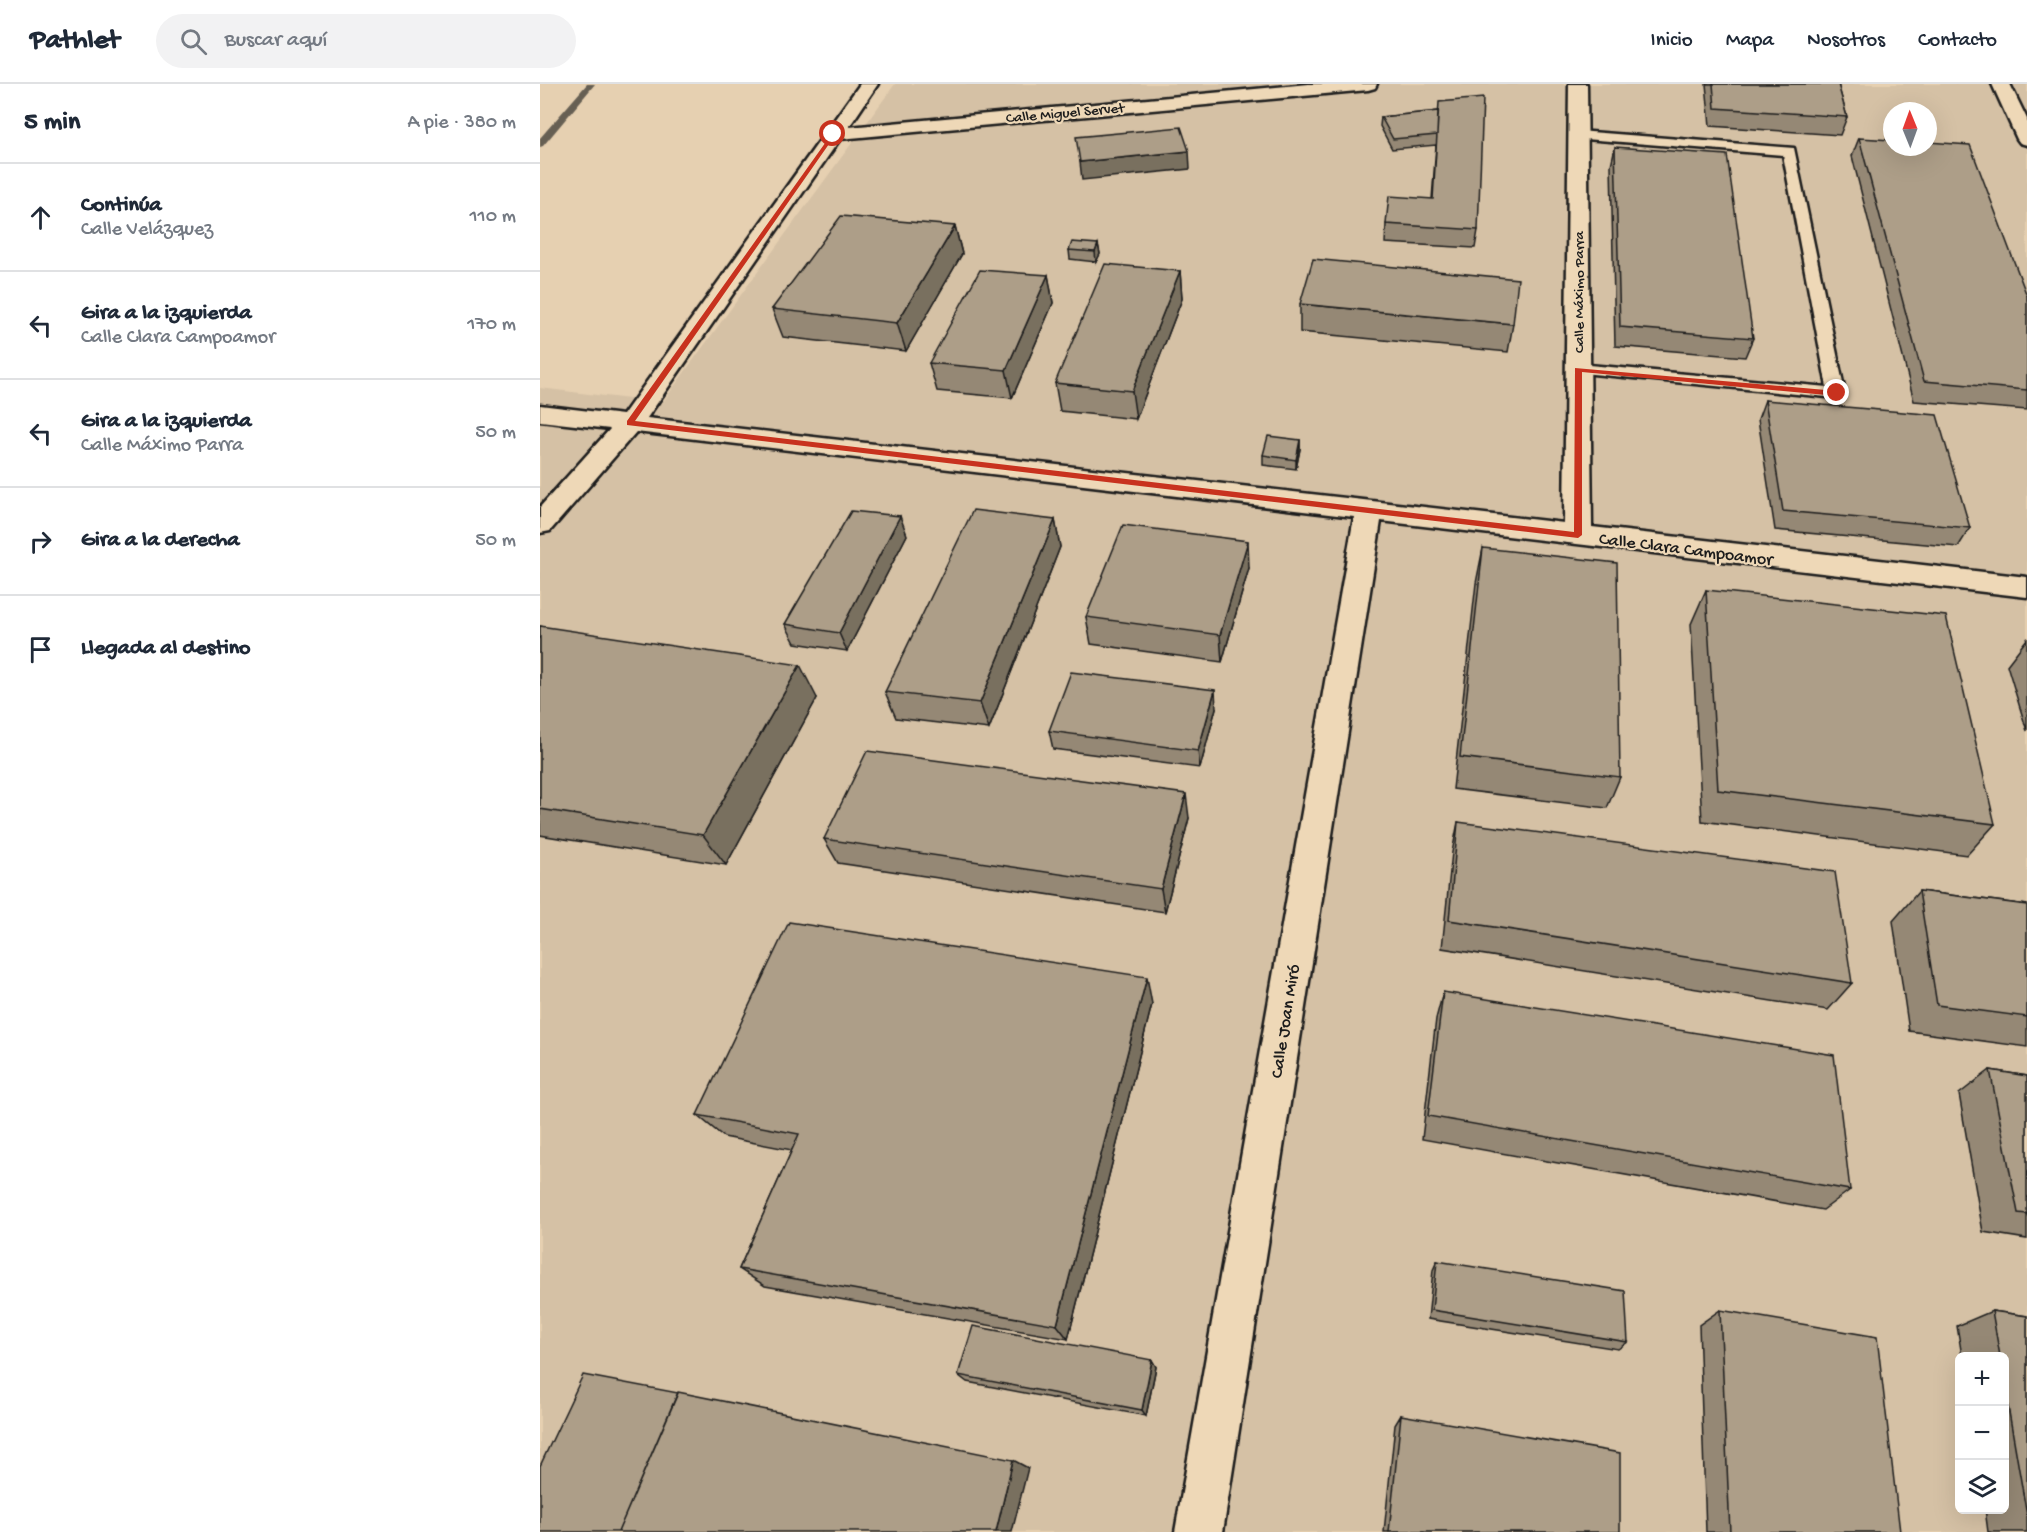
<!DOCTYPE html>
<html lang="es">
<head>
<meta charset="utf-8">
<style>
	body { margin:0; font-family:"Gochi Hand",sans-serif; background:#f2f2f3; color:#1f2937 }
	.controls { position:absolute; right:18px; bottom:18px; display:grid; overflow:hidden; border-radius:9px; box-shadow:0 6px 24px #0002 }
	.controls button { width:54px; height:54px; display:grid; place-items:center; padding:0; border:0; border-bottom:2px solid #e0e1e3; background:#fff; color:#1f2937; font:30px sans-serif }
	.compass { position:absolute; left:1343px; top:18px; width:54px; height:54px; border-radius:50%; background:#fff; box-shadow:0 6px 24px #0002; rotate:359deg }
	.stop { position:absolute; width:18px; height:18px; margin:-14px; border:4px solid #c8321e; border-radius:50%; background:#fff }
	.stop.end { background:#c8321e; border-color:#fff; box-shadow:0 2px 6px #0008 }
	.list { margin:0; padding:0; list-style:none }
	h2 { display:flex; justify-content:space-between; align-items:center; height:78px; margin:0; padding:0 24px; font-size:26px }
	h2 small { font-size:20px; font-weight:400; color:#747a83 }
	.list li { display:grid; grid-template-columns:39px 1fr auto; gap:18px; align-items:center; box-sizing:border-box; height:108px; padding:0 24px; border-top:2px solid #e0e1e3 }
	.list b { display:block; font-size:22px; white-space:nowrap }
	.list p { margin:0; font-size:20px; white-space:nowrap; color:#747a83 }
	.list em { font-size:20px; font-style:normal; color:#747a83 }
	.icon { flex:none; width:33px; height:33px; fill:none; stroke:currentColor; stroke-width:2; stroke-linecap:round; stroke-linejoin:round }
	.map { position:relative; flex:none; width:1487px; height:1448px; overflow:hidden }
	header { display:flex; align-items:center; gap:36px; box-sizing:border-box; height:84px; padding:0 30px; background:#fff; border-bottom:2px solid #e0e1e3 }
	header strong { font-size:28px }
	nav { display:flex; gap:33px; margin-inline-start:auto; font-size:21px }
	.search { width:420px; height:54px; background:#f2f2f3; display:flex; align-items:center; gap:15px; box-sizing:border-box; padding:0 21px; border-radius:33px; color:#747a83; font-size:22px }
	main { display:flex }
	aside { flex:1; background:#fff }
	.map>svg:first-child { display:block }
	.built { fill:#d5c1a5; fill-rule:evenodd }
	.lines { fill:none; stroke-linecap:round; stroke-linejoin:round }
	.stream { fill:#665f53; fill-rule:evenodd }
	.service-casing { stroke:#1c1c1c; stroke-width:5 }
	.minor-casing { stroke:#1c1c1c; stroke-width:5 }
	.service { fill:#eed8b7; fill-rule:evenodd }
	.minor { fill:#eed8b7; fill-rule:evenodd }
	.wall { fill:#958875; stroke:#1c1c1c; stroke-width:1.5 }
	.shaded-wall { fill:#796f5f; stroke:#1c1c1c; stroke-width:1.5 }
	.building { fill:#ad9e88; stroke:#1c1c1c; stroke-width:1.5 }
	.route { fill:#c8321e }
	.labels { text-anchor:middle; stroke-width:4.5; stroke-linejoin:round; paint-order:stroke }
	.far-street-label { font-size:15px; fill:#1c1c1c; stroke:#eed8b7 }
	.street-label { font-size:18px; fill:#1c1c1c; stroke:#eed8b7 }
</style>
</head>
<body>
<header>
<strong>Pathlet</strong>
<div class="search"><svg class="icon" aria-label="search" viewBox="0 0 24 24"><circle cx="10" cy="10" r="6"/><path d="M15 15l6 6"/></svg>Buscar aquí</div>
<nav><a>Inicio</a><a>Mapa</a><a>Nosotros</a><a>Contacto</a></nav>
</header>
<main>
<aside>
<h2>5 min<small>A pie · 380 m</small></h2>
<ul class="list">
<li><svg class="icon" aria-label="ahead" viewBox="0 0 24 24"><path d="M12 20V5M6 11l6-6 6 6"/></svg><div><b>Continúa</b><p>Calle Velázquez</p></div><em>110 m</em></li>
<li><svg class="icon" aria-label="left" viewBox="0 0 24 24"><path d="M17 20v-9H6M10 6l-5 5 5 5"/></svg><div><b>Gira a la izquierda</b><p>Calle Clara Campoamor</p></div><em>170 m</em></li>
<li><svg class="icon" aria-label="left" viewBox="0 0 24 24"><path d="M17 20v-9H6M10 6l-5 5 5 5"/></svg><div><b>Gira a la izquierda</b><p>Calle Máximo Parra</p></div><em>50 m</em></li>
<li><svg class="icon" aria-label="right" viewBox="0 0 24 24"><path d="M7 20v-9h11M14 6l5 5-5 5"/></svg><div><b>Gira a la derecha</b></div><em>50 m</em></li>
<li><svg class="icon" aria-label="arrive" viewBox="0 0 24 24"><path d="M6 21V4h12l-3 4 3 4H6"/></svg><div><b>Llegada al destino</b></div></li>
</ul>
</aside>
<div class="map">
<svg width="1487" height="1448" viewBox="0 0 1487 1448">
	<rect width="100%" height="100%" fill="#e6d0b1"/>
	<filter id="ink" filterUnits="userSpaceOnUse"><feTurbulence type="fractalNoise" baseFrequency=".0167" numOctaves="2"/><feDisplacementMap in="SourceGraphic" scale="12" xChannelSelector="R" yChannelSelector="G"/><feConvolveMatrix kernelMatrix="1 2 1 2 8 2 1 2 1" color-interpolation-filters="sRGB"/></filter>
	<g filter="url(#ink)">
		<!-- built -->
		<path class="built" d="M 355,0 L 1487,0 L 1487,1448 L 0,1448 L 0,304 L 122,319 ZM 1352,27 L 1388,27 L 1388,63 L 1352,63 ZM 1420,1272 L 1464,1272 L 1464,1426 L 1420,1426 Z"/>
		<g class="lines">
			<!-- stream -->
			<path class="stream" d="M 47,0 L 55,0 L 3,62 L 0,63 L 0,54 Z"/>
			<defs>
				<path id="service" d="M 1038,47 L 1254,64 L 1305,309 L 1303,313 L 1297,314 L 1032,288 L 1030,285 L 1032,282 L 1038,280 L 1287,303 L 1243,71 L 1033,54 L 1031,51 L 1033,48 Z"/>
				<path id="minor" d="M 320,0 L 338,0 L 309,43 L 768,0 L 837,0 L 835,4 L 828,6 L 300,55 L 107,334 L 1024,439 L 1029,0 L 1047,0 L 1052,443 L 1487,493 L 1487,513 L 841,437 L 683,1448 L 635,1448 L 814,433 L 96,348 L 10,447 L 0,449 L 0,423 L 70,345 L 0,337 L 0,321 L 83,331 Z
					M 1452,0 L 1470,0 L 1487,35 L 1487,61 L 1480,59 L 1477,55 Z"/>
			</defs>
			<!-- service casing -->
			<use href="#service" class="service-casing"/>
			<!-- minor casing -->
			<use href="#minor" class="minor-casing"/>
			<!-- service -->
			<use href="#service" class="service"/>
			<!-- minor -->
			<use href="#minor" class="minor"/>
		</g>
		<!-- wall -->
		<path class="wall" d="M 1166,0 L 1298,0 L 1307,33 L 1300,51 L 1170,42 Z
			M 898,27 L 938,146 L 935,164 L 845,159 L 846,140 L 892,115 L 896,61 L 852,65 L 840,42 L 841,33 Z
			M 1319,54 L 1487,212 L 1487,326 L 1374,317 L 1312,72 Z
			M 1075,63 L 1213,254 L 1205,273 L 1075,262 L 1071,81 Z
			M 415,142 L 422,170 L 366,267 L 243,253 L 232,225 Z
			M 558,160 L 560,170 L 556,178 L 530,175 L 529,166 Z
			M 640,187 L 642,215 L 596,335 L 520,327 L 515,299 Z
			M 508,191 L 513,219 L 472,314 L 397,307 L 389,279 Z
			M 760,220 L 973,240 L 968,268 L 760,248 Z
			M 1225,316 L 1430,444 L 1418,463 L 1235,446 L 1218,335 Z
			M 760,356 L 760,365 L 756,385 L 723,381 L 723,371 Z
			M 515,436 L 520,463 L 449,645 L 356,634 L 345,608 Z
			M 367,451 L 307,567 L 255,559 L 245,540 Z
			M 943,464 L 1080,693 L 1067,724 L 913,705 L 936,499 Z
			M 709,484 L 682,578 L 551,560 L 546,533 Z
			M 1166,506 L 1455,740 L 1427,771 L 1162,737 L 1151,540 Z
			M 0,542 L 277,614 L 186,781 L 0,751 Z
			M 1487,555 L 1487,647 L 1467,581 Z
			M 676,624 L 660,684 L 513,665 L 509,647 Z
			M 649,734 L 625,828 L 298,779 L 284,755 Z
			M 918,738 L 1312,899 L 1288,926 L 902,864 L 912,768 Z
			M 1379,807 L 1487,821 L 1487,963 L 1369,947 L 1353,837 Z
			M 903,908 L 1310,1106 L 1283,1126 L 882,1055 L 896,935 Z
			M 612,920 L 528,1255 L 225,1202 L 199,1185 L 252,1066 L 184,1053 L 157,1031 Z
			M 1450,986 L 1487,992 L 1487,1155 L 1443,1148 L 1419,1010 Z
			M 897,1177 L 1088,1258 L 1078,1265 L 888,1235 L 893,1186 Z
			M 1180,1226 L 1360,1448 L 1166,1448 L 1159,1241 Z
			M 1452,1227 L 1487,1232 L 1487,1448 L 1448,1448 L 1445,1425 L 1464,1425 L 1464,1272 L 1422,1272 L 1417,1242 Z
			M 612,1276 L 616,1283 L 606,1332 L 427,1298 L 418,1291 Z
			M 861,1331 L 1080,1448 L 844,1448 L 855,1341 Z"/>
		<!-- shaded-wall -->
		<path class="shaded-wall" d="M 649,67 L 650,85 L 542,96 L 540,78 Z
			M 415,142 L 422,170 L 366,267 L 357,239 Z
			M 558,160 L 560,170 L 556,178 L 555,168 Z
			M 640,187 L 642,215 L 596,335 L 592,307 Z
			M 508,191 L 513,219 L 472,314 L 466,286 Z
			M 760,356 L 760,365 L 756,385 L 756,376 Z
			M 360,432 L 367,451 L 307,567 L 299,549 Z
			M 515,436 L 520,463 L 449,645 L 440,619 Z
			M 708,457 L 709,484 L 682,578 L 680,551 Z
			M 260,581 L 277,614 L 186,781 L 163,751 Z
			M 675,606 L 676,624 L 660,684 L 658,667 Z
			M 646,710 L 649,734 L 625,828 L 621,805 Z
			M 607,893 L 612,920 L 528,1255 L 517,1241 Z
			M 612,1276 L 616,1283 L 606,1332 L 602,1326 Z
			M 473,1376 L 488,1384 L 472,1448 L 456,1448 Z"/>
		<!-- building -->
		<path class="building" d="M 1173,0 L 1298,0 L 1307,33 L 1175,24 Z
			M 943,14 L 938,146 L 846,140 L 849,112 L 893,115 L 899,18 Z
			M 898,27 L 897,51 L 853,55 L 841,33 Z
			M 641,43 L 649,67 L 540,78 L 536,53 Z
			M 1319,54 L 1352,56 L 1352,63 L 1388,63 L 1388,58 L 1430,61 L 1487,212 L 1487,306 L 1384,297 Z
			M 1075,63 L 1187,71 L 1213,254 L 1080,243 Z
			M 301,132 L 415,142 L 357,239 L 232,225 Z
			M 532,158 L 558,160 L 555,168 L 529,166 Z
			M 773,175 L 978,195 L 973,240 L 760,220 Z
			M 565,180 L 640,187 L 592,307 L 515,299 Z
			M 440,186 L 508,191 L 466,286 L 389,279 Z
			M 1225,316 L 1397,331 L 1430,444 L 1243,427 Z
			M 728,352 L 760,356 L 756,376 L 723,371 Z
			M 433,426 L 515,436 L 440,619 L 345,608 Z
			M 311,427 L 360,432 L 299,549 L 245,540 Z
			M 583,441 L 708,457 L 680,551 L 546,533 Z
			M 943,464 L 1077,479 L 1080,693 L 920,673 Z
			M 1166,506 L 1406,532 L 1455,740 L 1178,706 Z
			M 0,542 L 260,581 L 163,751 L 0,725 Z
			M 531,588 L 675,606 L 658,667 L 509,647 Z
			M 327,667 L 646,710 L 621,805 L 284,755 Z
			M 918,738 L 1295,788 L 1312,899 L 909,836 Z
			M 1379,807 L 1487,821 L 1487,933 L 1397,921 Z
			M 249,838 L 607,893 L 517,1241 L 199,1185 L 259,1050 L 157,1031 Z
			M 903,908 L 1294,971 L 1310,1106 L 888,1032 Z
			M 1450,986 L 1487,992 L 1487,1130 L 1478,1129 Z
			M 897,1177 L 1085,1207 L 1088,1258 L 892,1226 Z
			M 1180,1226 L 1337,1253 L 1360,1448 L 1190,1448 Z
			M 1452,1227 L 1487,1232 L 1487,1432 L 1464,1299 L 1464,1272 L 1460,1272 Z
			M 433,1242 L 612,1276 L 602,1326 L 418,1291 Z
			M 43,1291 L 138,1309 L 78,1448 L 0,1448 L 0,1382 Z
			M 138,1308 L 473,1376 L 456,1448 L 78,1448 Z
			M 861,1331 L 1080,1369 L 1080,1448 L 849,1448 Z"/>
	</g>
	<!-- route -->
	<path class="route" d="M 293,48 L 296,50 L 95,337 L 1034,448 L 1035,284 L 1297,307 L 1300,309 L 1297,312 L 1042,288 L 1042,451 L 1038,454 L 87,341 L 87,337 Z"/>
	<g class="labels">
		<!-- far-street labels -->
		<g class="far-street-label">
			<text transform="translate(525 28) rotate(-5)" y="5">Calle Miguel Servet</text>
			<text transform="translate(1038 208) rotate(-90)" y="5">Calle Máximo Parra</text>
		</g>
		<!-- street labels -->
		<g class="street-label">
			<text transform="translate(1146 464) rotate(7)" y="6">Calle Clara Campoamor</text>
			<text transform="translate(744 937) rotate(-81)" y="6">Calle Joan Miró</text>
		</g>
	</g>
</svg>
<div class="controls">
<button>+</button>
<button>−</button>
<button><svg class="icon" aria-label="layers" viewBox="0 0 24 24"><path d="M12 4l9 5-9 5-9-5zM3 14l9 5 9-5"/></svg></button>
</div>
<svg class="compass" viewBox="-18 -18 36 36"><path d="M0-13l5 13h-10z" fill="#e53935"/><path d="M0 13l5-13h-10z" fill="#747a83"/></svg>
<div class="stop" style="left:293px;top:50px"></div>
<div class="stop end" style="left:1297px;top:309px"></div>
</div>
</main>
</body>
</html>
